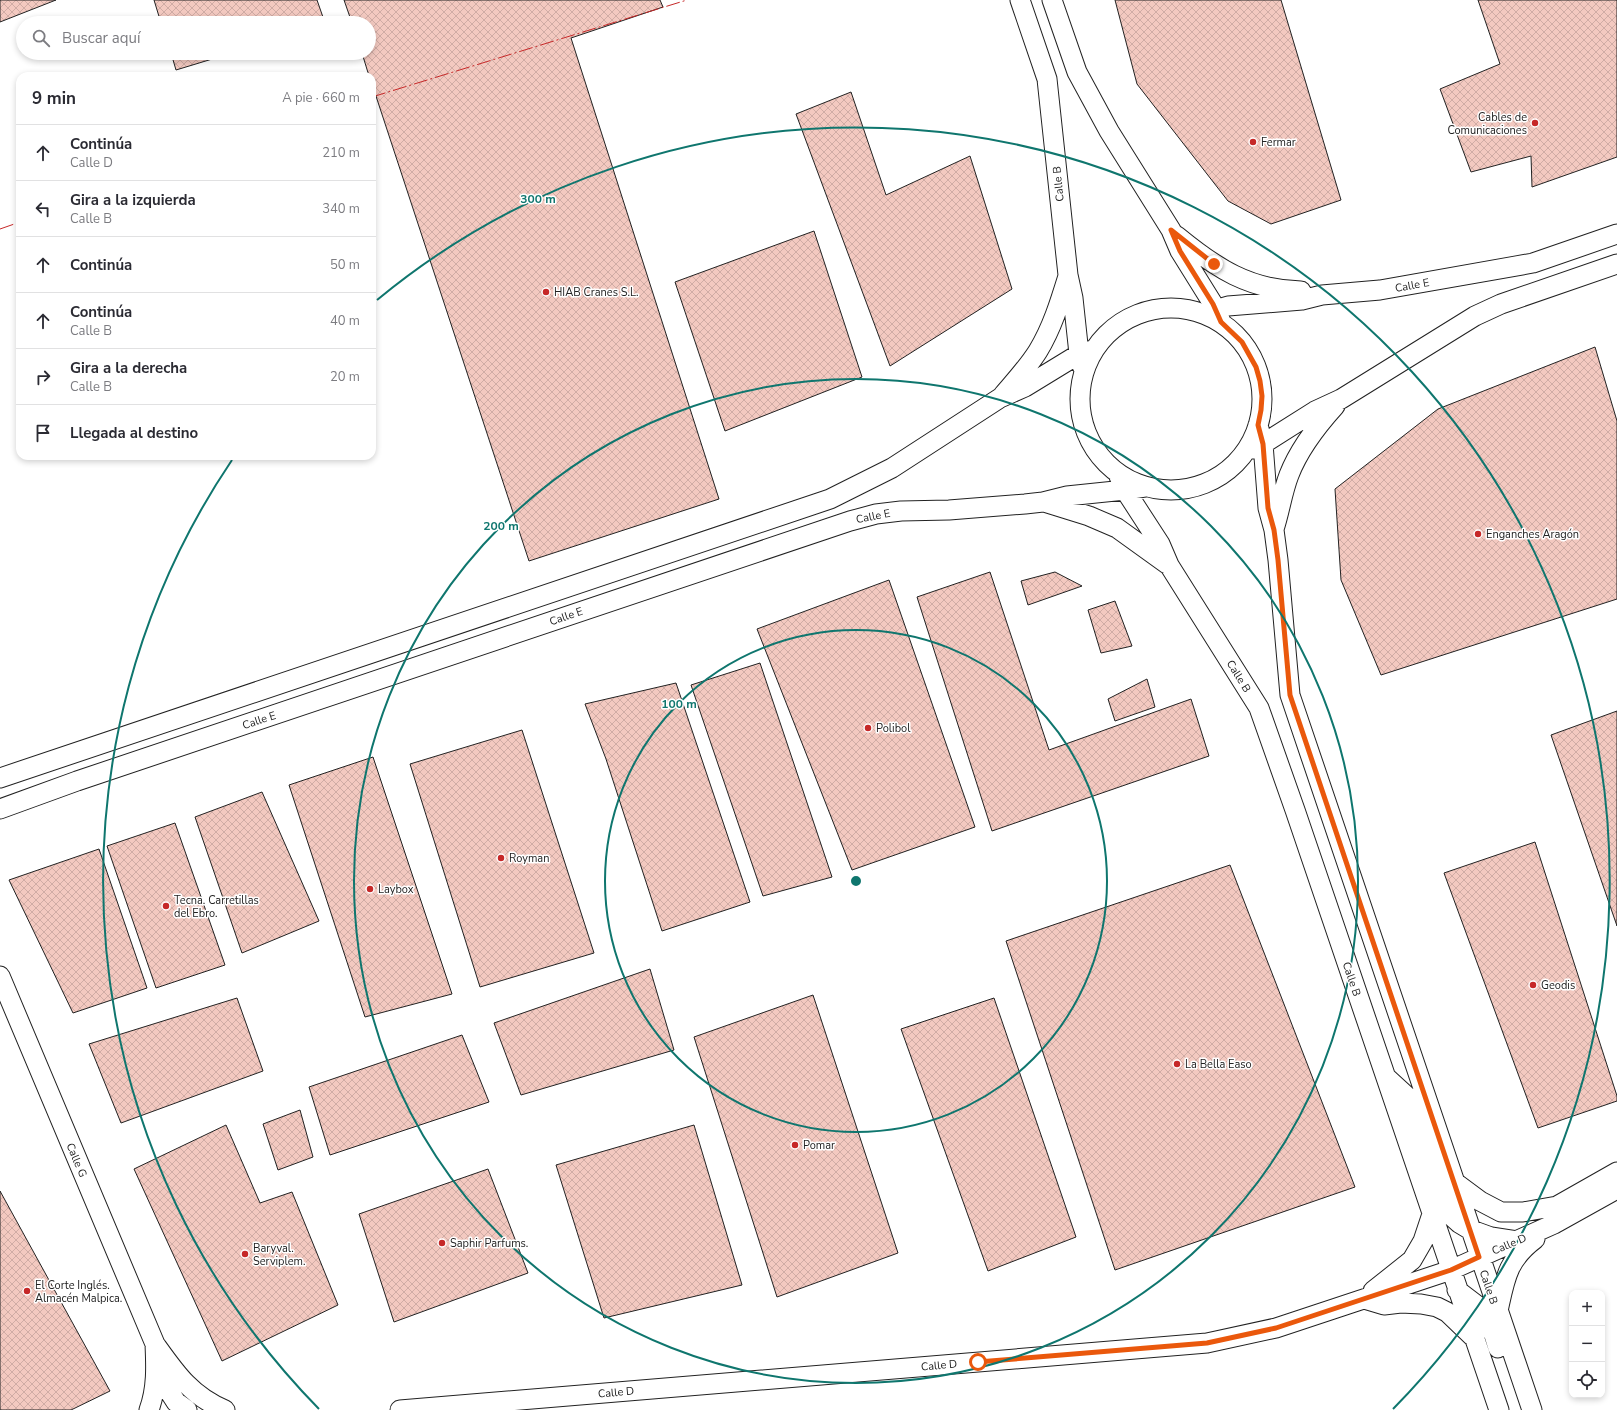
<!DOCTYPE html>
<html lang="es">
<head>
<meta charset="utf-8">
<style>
	body { margin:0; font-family:"Nunito Sans",sans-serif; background:#f7f7f7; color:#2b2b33 }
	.controls { position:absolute; right:12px; bottom:12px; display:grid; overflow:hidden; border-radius:8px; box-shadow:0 2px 6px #0003 }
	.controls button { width:36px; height:36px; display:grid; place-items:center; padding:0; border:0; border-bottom:1px solid #e1e1e2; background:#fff; color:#2b2b33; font:20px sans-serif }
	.stop { position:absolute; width:12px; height:12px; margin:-9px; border:3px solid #ea580c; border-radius:50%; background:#fff }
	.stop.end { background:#ea580c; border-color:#fff; box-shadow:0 1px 4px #0008 }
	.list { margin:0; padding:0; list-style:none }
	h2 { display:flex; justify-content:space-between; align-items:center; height:52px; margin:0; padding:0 16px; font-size:17px }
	h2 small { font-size:13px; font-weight:400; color:#7c7c81 }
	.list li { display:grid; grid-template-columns:26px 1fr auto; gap:12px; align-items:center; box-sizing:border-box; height:56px; padding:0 16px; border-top:1px solid #e1e1e2 }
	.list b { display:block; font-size:15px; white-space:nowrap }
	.list p { margin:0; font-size:13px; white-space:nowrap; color:#7c7c81 }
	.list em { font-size:13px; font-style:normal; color:#7c7c81 }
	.icon { flex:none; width:22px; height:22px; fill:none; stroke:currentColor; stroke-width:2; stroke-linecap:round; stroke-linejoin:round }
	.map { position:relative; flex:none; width:1617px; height:1410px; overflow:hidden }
	.search { position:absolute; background:#fff; box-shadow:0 2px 6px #0003; left:16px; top:16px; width:360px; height:44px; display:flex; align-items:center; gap:10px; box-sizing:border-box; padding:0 14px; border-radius:22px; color:#7c7c81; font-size:15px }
	.panel { position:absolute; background:#fff; box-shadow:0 2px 6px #0003; left:16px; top:72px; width:360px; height:388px; border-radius:12px }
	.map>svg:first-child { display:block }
	.building { fill:url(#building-cross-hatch); stroke:#222 }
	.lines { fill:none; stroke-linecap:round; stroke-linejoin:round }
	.minor-casing { stroke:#222; stroke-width:21 }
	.minor { stroke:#fff; stroke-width:19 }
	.power { stroke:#c62828; stroke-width:1; stroke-dasharray:14 3 2 3; stroke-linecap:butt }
	.route { stroke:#ea580c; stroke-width:5 }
	.ring { fill:none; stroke:#0f766e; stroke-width:2 }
	.poi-dot { fill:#c62828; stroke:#fff; stroke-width:1.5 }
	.labels { text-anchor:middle; stroke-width:3; stroke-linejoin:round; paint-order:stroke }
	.poi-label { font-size:11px; fill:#222; stroke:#fff; text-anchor:start }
	.street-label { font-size:11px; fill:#222; stroke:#fff }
	.centre { fill:#0f766e; stroke:#fff; stroke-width:2 }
	.ring-label { font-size:12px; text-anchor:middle; font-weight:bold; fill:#0f766e; stroke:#fff; stroke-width:3; stroke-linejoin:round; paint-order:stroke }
</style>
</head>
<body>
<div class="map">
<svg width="1617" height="1410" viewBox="0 0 1617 1410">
	<defs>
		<pattern id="building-cross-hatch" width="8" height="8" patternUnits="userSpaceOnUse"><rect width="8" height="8" fill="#f3c9c0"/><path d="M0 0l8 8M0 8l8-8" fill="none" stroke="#d0aca5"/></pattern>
	</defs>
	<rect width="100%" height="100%" fill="#fff"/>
	<!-- building -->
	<path class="building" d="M 0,0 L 56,0 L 0,22 Z
		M 154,0 L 317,0 L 325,23 L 161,23 Z
		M 344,0 L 660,0 L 663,7 L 571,38 L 719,499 L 529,561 L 372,84 L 372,76 L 369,76 L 362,53 L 369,53 L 369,23 L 352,23 Z
		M 1115,0 L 1281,0 L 1341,200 L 1271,224 L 1228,201 L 1137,84 Z
		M 1478,0 L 1617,0 L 1617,157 L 1532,187 L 1531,156 L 1471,172 L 1440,89 L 1500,64 Z
		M 171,53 L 232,53 L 176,70 Z
		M 851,92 L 886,195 L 970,156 L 1012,289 L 890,366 L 796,114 Z
		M 814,231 L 862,377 L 725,431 L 675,282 Z
		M 1595,347 L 1617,421 L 1617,599 L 1381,675 L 1341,580 L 1335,489 L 1438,409 Z
		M 990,572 L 1049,750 L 1191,699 L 1209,756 L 992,831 L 917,597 Z
		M 1055,572 L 1082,586 L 1028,605 L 1021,581 Z
		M 889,580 L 975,827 L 852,870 L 757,629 Z
		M 1115,601 L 1132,646 L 1101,653 L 1088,610 Z
		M 760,663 L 832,877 L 763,896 L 691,685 Z
		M 1147,679 L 1155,707 L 1115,721 L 1108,699 Z
		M 676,683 L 750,902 L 662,931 L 606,759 L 585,704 Z
		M 1617,711 L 1617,926 L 1551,735 Z
		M 522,730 L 594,953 L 480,987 L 410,764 Z
		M 373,757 L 452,994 L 365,1017 L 289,785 Z
		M 262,792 L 319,921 L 242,953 L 195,817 Z
		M 175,823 L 225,965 L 156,988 L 107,846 Z
		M 1535,842 L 1617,1096 L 1617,1101 L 1538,1128 L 1444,873 Z
		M 99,849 L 147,988 L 73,1013 L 9,880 Z
		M 1230,865 L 1355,1187 L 1115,1270 L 1006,941 Z
		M 650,969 L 674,1050 L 521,1095 L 494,1023 Z
		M 813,995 L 898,1253 L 777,1297 L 694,1037 Z
		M 237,998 L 263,1071 L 121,1123 L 89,1044 Z
		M 994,998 L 1076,1237 L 988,1271 L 901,1029 Z
		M 462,1035 L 489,1102 L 330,1155 L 309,1087 Z
		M 300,1110 L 313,1157 L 278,1170 L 263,1124 Z
		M 226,1125 L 260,1203 L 292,1192 L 338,1305 L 222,1361 L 134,1169 Z
		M 694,1125 L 742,1285 L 604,1318 L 556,1165 Z
		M 488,1169 L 528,1273 L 394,1322 L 359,1214 Z
		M 0,1191 L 110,1391 L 71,1410 L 0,1410 Z"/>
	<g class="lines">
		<defs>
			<path id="minor" d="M 1020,0 L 1047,79 L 1068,275 L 1073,298 L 1079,354 L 1082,366
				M 1052,0 L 1077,72 L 1109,131 L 1171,230 L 1180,251 L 1213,304 L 1220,319
				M 1177,236 C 1216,268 1249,290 1301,291
				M1080 399a91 91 0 1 1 182 0a91 91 0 1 1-182 0Z
				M 1204,313 L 1228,306 L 1302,300 L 1322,295 L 1380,290 L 1533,263 L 1617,234
				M 1003,395 C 1015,381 1028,367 1038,351 C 1052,328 1060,302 1068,276
				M 1258,425 L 1263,444 L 1268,508 L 1274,530 L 1278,560 L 1290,695 L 1532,1410
				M 1253,449 L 1263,444 L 1315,411 L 1341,399 L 1475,316 L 1501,304 L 1617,264
				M 1118,474 L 1125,490 L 1160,544 L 1169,565 L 1259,708 L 1295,810 L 1499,1410
				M 1044,502 L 1089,516 L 1117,528 L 1167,564
				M 1274,529 C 1280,511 1282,493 1289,475 C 1299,449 1316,427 1335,406
				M 0,778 L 830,499 L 892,468 L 1000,398 L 1025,387 L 1079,354 L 1093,350
				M 0,809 L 77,781 L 850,521 L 876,514 L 901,511 L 949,510 L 1025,504 L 1043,502 L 1067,496 L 1125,490 L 1145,487
				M 0,976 L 155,1344 C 175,1372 191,1396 225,1410
				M 1387,1078 L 1411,1100 L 1438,1186 L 1449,1214 L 1459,1223 L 1469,1229 L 1491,1237 L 1517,1241
				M 1453,1181 L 1480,1201 L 1501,1212 L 1523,1212 L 1557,1206 L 1617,1172
				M 1457,1290 L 1478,1306 L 1494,1335 L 1498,1348
				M 1373,1291 L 1412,1260 L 1423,1241 L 1432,1214
				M 1364,1299 L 1384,1305 L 1401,1303 L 1421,1304 L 1437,1307 L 1447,1312 L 1472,1336
				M 1498,1311 C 1505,1279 1507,1260 1535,1239
				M 156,1371 L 176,1402 L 187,1410
				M 149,1410 C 157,1388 156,1366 155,1344
				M 400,1410 L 1207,1343 L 1276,1328 L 1451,1270 L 1554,1224 L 1617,1189"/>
		</defs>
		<!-- minor casing -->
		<use href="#minor" class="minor-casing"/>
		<!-- minor -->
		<use href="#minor" class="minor"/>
		<!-- power -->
		<path class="power" d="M 372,97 L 687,0
			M 0,229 L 20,222"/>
	</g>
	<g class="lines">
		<!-- route -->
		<path class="route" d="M 978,1362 L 1207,1343 L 1276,1328 L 1451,1270 L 1479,1257 L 1290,695 L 1278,560 L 1274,530 L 1268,508 L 1263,444 L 1258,425 L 1261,410 L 1262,396 L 1260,381 L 1256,367 L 1242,342 L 1221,322 L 1213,304 L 1180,251 L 1171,230 L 1214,264"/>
	</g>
	<!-- distance rings -->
	<g class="ring">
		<circle cx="856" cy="881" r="251"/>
		<circle cx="856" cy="881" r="502"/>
		<path d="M319 1409A753 753 0 0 1 232 460M377 300A753 753 0 0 1 1393 1409"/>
	</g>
	<!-- markers -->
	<g class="poi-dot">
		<circle cx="1535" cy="123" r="4"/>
		<circle cx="1253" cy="142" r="4"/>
		<circle cx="546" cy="292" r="4"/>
		<circle cx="1478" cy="534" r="4"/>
		<circle cx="868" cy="728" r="4"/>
		<circle cx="501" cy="858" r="4"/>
		<circle cx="370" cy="889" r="4"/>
		<circle cx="166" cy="906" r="4"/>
		<circle cx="1533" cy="985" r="4"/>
		<circle cx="1177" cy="1064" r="4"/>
		<circle cx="795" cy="1145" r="4"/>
		<circle cx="442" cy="1243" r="4"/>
		<circle cx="245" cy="1254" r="4"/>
		<circle cx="27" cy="1291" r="4"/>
	</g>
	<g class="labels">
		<!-- poi labels -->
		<g class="poi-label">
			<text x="1527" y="121" text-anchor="end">Cables de<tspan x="1527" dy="13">Comunicaciones</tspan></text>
			<text x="1261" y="146">Fermar</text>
			<text x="554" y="296">HIAB Cranes S.L.</text>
			<text x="1486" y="538">Enganches Aragón</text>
			<text x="876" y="732">Polibol</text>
			<text x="509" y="862">Royman</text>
			<text x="378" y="893">Laybox</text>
			<text x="174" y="904">Tecna. Carretillas<tspan x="174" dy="13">del Ebro.</tspan></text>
			<text x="1541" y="989">Geodis</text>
			<text x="1185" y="1068">La Bella Easo</text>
			<text x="803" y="1149">Pomar</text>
			<text x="450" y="1247">Saphir Parfums.</text>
			<text x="253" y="1252">Baryval.<tspan x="253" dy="13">Serviplem.</tspan></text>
			<text x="35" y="1289">El Corte Inglés.<tspan x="35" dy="13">Almacén Malpica.</tspan></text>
		</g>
		<!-- street labels -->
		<g class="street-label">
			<text transform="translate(1058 184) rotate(-96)" y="4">Calle B</text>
			<text transform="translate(1412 285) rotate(-10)" y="4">Calle E</text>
			<text transform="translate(873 516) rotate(-11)" y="4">Calle E</text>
			<text transform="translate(566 616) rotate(-19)" y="4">Calle E</text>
			<text transform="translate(1239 676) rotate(58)" y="4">Calle B</text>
			<text transform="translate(259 720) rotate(-18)" y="4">Calle E</text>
			<text transform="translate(1352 979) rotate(71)" y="4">Calle B</text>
			<text transform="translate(77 1160) rotate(67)" y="4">Calle G</text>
			<text transform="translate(1509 1244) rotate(-23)" y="4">Calle D</text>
			<text transform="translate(1489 1287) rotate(71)" y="4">Calle B</text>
			<text transform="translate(939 1365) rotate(-5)" y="4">Calle D</text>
			<text transform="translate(616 1392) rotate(-5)" y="4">Calle D</text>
		</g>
	</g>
	<circle cx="856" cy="881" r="6" class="centre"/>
	<g class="ring-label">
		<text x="538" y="203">300 m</text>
		<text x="501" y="530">200 m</text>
		<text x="679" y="708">100 m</text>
	</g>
</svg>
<div class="controls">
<button>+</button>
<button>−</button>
<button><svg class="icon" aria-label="locate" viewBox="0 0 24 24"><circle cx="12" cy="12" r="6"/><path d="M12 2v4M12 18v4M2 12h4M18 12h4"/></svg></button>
</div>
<div class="stop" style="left:978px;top:1362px"></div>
<div class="stop end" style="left:1214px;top:264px"></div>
<div class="search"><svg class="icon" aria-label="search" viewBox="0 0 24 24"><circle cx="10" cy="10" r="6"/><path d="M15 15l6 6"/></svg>Buscar aquí</div>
<section class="panel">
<h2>9 min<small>A pie · 660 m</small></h2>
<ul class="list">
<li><svg class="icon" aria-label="ahead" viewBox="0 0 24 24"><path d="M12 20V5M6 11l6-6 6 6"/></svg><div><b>Continúa</b><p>Calle D</p></div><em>210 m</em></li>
<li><svg class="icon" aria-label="left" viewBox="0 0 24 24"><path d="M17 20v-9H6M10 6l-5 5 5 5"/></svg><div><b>Gira a la izquierda</b><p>Calle B</p></div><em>340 m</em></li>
<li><svg class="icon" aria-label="ahead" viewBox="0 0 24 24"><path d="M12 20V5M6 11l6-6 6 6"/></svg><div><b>Continúa</b></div><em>50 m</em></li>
<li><svg class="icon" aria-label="ahead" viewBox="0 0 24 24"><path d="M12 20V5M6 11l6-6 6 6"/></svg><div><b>Continúa</b><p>Calle B</p></div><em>40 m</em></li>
<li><svg class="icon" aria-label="right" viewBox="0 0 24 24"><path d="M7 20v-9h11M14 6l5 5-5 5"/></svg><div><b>Gira a la derecha</b><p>Calle B</p></div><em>20 m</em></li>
<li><svg class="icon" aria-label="arrive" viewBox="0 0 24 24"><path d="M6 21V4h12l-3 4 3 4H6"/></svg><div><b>Llegada al destino</b></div></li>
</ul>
</section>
</div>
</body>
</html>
